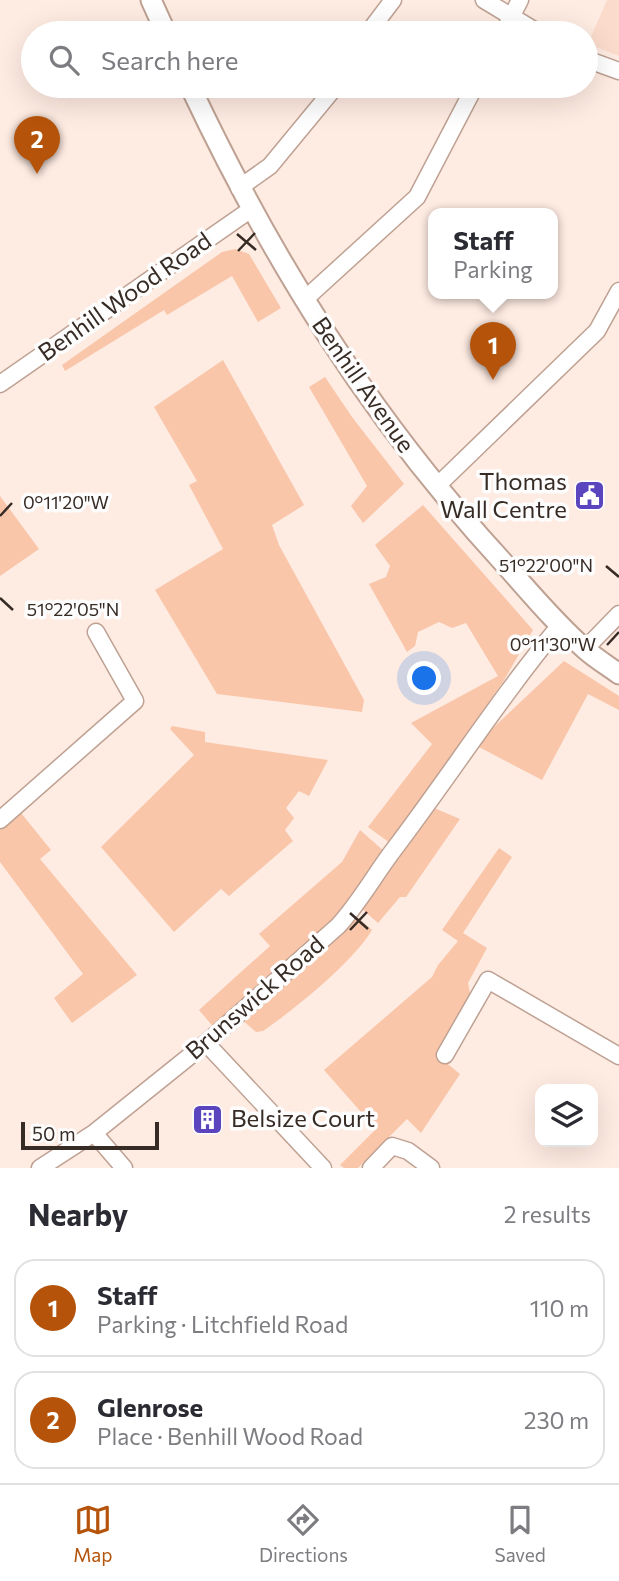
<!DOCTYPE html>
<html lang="en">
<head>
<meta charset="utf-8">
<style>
	body { margin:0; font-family:Commissioner,sans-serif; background:#f2f2f3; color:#2b2b33 }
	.controls { position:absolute; right:21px; bottom:21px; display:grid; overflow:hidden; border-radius:14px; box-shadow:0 7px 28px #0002 }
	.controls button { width:63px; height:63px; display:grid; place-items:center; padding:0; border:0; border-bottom:2px solid #e1e1e2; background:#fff; color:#2b2b33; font:35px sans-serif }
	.scale { position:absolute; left:21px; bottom:18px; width:138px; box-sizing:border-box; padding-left:7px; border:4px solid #372b25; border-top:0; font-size:19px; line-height:24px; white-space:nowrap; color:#372b25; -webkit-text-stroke:5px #fdfdfd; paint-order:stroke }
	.you { position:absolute; left:425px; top:679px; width:24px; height:24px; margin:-18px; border:5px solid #fff; border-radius:50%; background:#1a73e8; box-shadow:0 0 0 10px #1a73e833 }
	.badge { display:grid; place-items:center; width:46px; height:46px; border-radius:50%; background:#b45309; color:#fff; font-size:23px; font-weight:700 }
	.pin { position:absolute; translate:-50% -58px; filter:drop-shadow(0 2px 4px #0008) }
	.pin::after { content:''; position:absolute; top:37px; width:24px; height:21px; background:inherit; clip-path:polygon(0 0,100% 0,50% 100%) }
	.popup { position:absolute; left:428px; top:208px; width:130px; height:91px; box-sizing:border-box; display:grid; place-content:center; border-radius:14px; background:#fff; filter:drop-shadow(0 2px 5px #0005); font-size:23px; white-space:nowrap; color:#7c7c81 }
	.popup b { font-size:26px; color:#2b2b33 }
	.popup::after { content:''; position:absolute; left:50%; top:100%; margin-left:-14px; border:14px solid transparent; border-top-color:#fff }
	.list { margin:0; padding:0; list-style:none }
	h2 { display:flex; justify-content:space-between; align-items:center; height:91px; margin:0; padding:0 28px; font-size:30px }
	h2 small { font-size:23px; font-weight:400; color:#7c7c81 }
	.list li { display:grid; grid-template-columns:46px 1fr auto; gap:21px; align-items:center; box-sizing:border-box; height:98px; margin:0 14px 14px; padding:0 14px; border:2px solid #e1e1e2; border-radius:21px }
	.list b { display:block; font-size:26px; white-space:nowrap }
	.list p { margin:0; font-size:23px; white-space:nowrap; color:#7c7c81 }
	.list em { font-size:23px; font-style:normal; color:#7c7c81 }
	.icon { flex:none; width:38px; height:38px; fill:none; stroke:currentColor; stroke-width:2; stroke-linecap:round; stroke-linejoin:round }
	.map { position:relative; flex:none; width:619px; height:1168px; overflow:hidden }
	.search { position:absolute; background:#fff; box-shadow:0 7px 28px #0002; left:21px; right:21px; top:21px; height:77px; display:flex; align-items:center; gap:18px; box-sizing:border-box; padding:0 24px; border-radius:38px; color:#7c7c81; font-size:26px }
	.sheet { height:315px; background:#fff }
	nav { display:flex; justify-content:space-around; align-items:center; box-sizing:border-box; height:98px; border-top:2px solid #e1e1e2; background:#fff; font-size:19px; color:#7c7c81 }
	nav a { display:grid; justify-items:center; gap:4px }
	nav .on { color:#b45309 }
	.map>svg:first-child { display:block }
	.built { fill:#fbdccc }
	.green { fill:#f9c6aa }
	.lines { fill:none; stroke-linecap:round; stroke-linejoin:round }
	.minor-casing { stroke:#bea192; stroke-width:19 }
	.tertiary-casing { stroke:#bea192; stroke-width:23 }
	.minor { stroke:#fff; stroke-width:16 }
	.tertiary { stroke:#fff; stroke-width:19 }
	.ticks { fill:none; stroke:#372b25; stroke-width:2.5 }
	.labels { text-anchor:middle; stroke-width:7; stroke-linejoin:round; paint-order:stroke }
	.street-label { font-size:24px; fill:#372b25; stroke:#fdfdfd }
	.poi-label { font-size:24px; fill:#372b25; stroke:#fdfdfd; text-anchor:end }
	.ticks-label { font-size:18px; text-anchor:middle; fill:#372b25; stroke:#fdfdfd; stroke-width:7; stroke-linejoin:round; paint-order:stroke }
</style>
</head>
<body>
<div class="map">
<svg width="619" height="1168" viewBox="0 0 619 1168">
	<rect width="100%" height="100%" fill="#feebe2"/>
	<!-- built -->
	<path class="built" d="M 607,0 L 619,0 L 619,56 L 588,44 Z"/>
	<!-- green -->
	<path class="green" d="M 235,249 L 249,254 L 281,308 L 258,322 L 232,276 L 167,315 L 164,310 L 65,371 L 62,365 L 222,252 Z
		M 223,360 L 304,505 L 272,525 L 279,545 L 364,700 L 362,712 L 217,694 L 155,590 L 223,549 L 189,485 L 197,481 L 154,407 Z
		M 325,377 L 352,417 L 404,484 L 363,523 L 351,506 L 367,486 L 309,387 Z
		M 0,496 L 39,549 L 0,576 Z
		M 423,505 L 533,630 L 503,682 L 390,843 L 368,827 L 432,744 L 411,723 L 498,676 L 466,623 L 452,628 L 439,622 L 418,632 L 415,646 L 407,652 L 369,584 L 386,577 L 390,566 L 375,545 Z
		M 564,661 L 619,696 L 619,710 L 588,694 L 542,780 L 475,745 Z
		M 172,726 L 205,732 L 205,742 L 328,760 L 309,796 L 299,791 L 286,808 L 294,818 L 285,830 L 293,841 L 229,896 L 221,889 L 174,932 L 101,847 L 194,755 L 170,729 Z
		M 17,808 L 51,850 L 40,859 L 137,975 L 72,1023 L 54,998 L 83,974 L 0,862 L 0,824 Z
		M 434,808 L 460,819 L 406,897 L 400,897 L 378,923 L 361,908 L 397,853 Z
		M 360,830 L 385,852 L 350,905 L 215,1029 L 199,1010 L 270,946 L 259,934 L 342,862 Z
		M 499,848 L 512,857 L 463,933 L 487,948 L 468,983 L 471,998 L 457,1015 L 438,1056 L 460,1074 L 421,1133 L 407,1119 L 358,1168 L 344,1168 L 340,1165 L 376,1129 L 324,1070 L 432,977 L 438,965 L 458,941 L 442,930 Z
		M 356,916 L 372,930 C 353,962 295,1009 263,1031 L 256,1032 L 240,1018 Z"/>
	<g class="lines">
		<defs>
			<path id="minor" d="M 484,0 L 539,33
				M 368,33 L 393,0
				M 503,33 L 520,0
				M 586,59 L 619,71
				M 239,188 L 270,166 L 336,86
				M 304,300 L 417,197 L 475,86
				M 0,384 L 250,210
				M 437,486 L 597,331 L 619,291
				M 585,649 L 619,614
				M 0,820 L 135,701 L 96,632
				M 206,1043 L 323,1168
				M 445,1055 L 488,980 L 619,1056
				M 94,1133 L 124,1168
				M 40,1168 L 94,1133 L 206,1043 L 338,926 C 360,902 375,874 395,848 C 451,774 501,696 560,625
				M 371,1168 L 392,1146 L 408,1151 L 431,1168"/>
			<path id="tertiary" d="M 151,0 L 166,33
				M 190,86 C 273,262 369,416 501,560 C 528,590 554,622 585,649 C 595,658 608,666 619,674"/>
		</defs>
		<!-- minor casing -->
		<use href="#minor" class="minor-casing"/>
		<!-- tertiary casing -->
		<use href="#tertiary" class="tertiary-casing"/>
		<!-- minor -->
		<use href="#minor" class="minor"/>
		<!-- tertiary -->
		<use href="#tertiary" class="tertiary"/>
	</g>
	<!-- ticks -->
	<path class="ticks" d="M 237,234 L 256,250M 238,251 L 255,233M 0,516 L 12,503M 606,566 L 619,577M 0,598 L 13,610M 607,645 L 619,632M 350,913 L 368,929M 350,930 L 367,912"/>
	<!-- icons -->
	<defs>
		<symbol id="civic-square" viewBox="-11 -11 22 22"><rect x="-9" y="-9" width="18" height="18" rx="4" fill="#5b45be" stroke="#fdfdfd"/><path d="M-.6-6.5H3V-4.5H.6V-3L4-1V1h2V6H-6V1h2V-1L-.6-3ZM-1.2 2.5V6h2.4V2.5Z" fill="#fff"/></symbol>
		<symbol id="building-square" viewBox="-11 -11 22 22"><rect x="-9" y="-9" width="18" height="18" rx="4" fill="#5b45be" stroke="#fdfdfd"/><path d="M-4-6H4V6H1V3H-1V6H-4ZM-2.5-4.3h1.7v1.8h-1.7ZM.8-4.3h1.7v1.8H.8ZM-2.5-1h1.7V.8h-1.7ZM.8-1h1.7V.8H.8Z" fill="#fff"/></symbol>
	</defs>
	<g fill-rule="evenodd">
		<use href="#civic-square" x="572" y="478" width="35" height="35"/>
		<use href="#building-square" x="190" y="1102" width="35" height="35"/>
	</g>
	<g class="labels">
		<!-- street labels -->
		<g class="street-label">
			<text transform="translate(125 297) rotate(-35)" y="8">Benhill Wood Road</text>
			<text transform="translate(363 385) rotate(55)" y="8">Benhill Avenue</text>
			<text transform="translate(255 998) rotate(-41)" y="8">Brunswick Road</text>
		</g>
		<!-- poi labels -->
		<g class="poi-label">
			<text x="567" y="490">Thomas<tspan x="567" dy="28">Wall Centre</tspan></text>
			<text x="231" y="1127" text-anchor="start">Belsize Court</text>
		</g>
	</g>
	<g class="ticks-label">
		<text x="66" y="509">0°11'20"W</text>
		<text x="546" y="572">51°22'00"N</text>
		<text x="73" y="616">51°22'05"N</text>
		<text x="553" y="651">0°11'30"W</text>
	</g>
</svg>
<div class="controls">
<button><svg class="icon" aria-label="layers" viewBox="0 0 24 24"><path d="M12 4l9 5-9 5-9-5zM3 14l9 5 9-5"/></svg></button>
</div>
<div class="scale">50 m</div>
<div class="you"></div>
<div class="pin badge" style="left:493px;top:380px">1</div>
<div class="popup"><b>Staff</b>Parking</div>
<div class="pin badge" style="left:37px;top:174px">2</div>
<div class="search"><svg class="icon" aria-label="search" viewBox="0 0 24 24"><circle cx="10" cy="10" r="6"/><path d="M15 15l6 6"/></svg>Search here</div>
</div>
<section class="sheet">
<h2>Nearby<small>2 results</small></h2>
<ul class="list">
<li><span class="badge">1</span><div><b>Staff</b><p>Parking · Litchfield Road</p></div><em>110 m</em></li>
<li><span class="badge">2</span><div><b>Glenrose</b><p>Place · Benhill Wood Road</p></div><em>230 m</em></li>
</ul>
</section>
<nav>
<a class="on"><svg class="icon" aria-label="map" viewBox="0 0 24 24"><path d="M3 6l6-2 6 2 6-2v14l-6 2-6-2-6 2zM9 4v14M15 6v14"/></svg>Map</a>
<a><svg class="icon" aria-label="directions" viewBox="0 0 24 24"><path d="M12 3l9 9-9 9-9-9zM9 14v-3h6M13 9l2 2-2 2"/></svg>Directions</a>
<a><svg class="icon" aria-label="saved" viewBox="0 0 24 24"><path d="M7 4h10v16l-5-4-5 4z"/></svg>Saved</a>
</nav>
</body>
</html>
